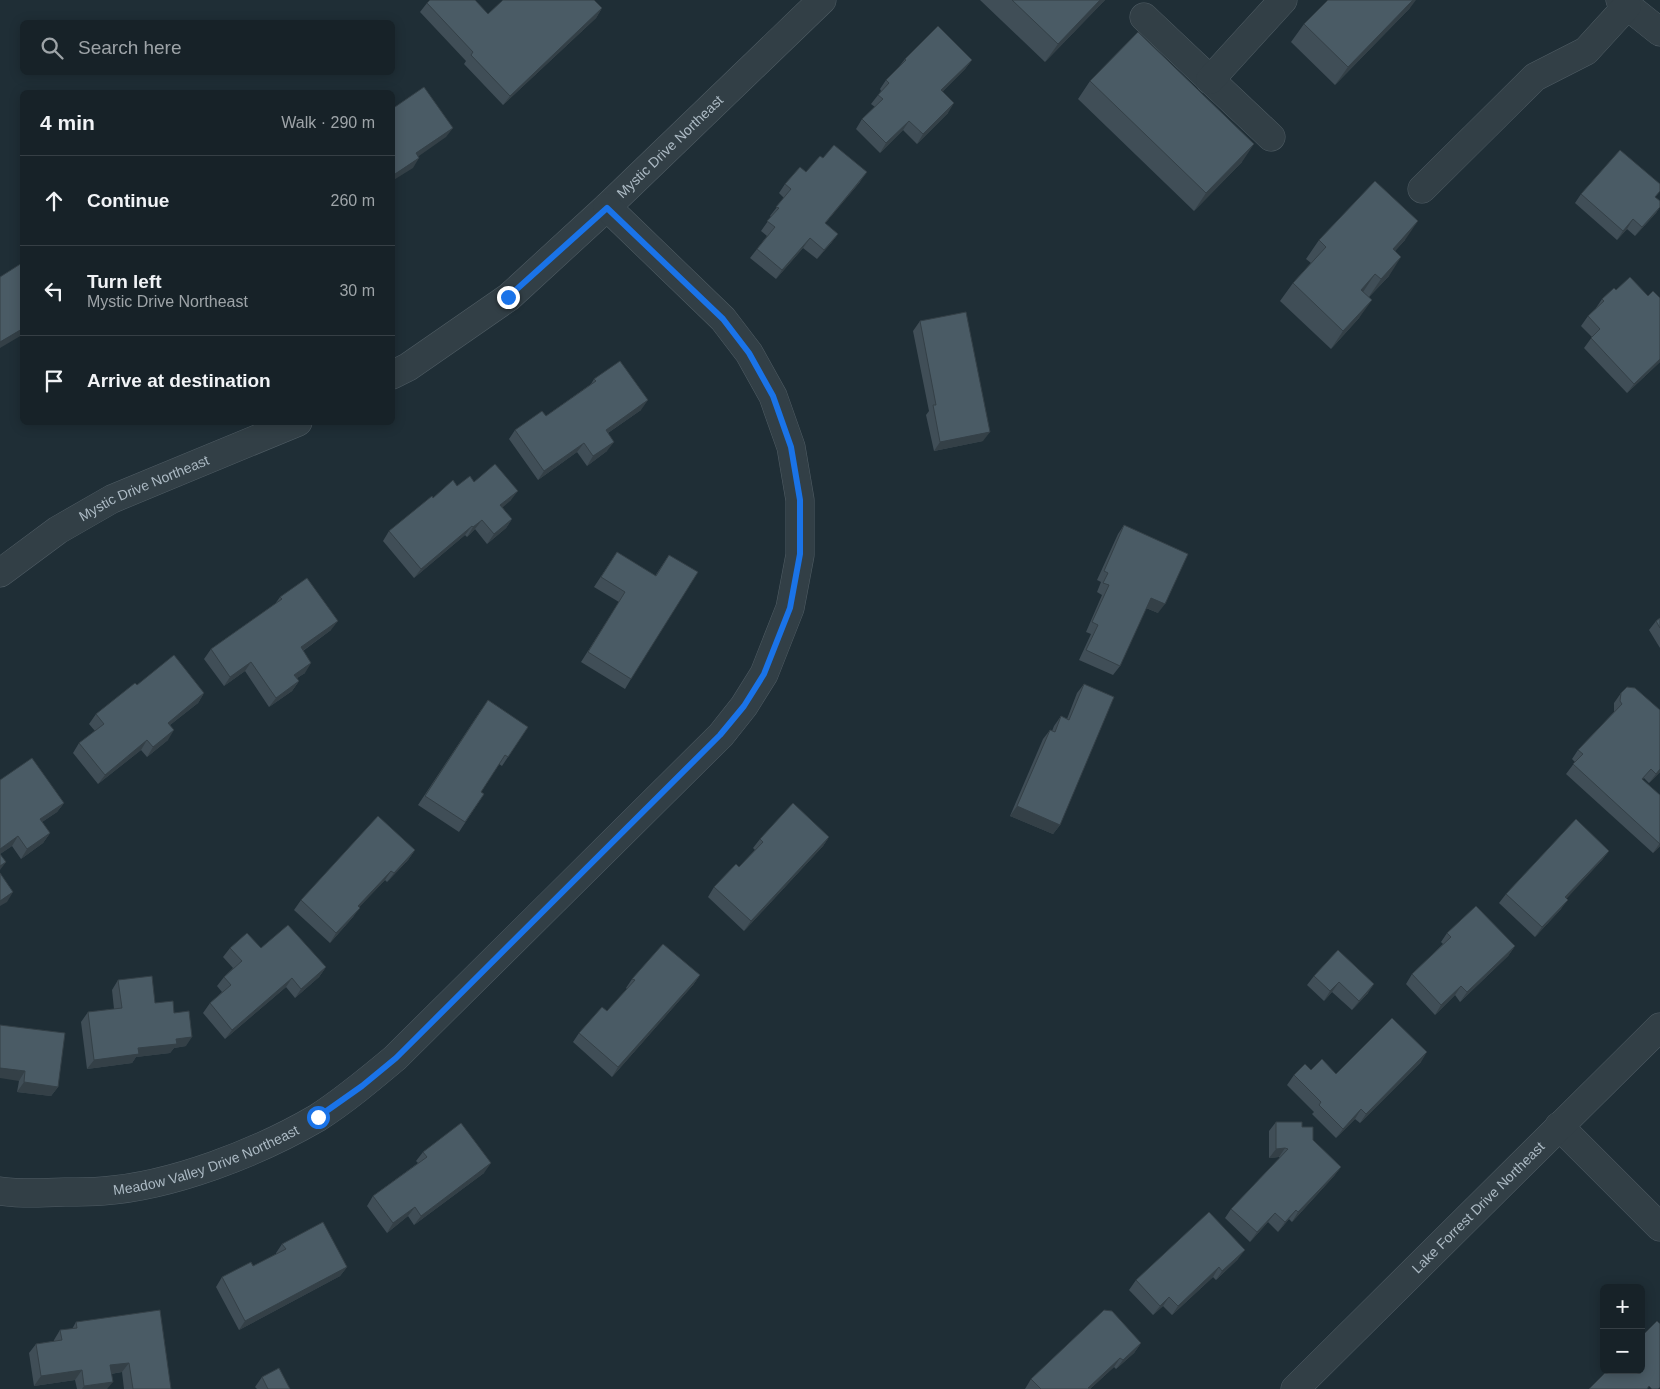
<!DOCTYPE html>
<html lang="en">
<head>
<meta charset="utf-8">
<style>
	body { margin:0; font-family:Arial,sans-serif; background:#242f34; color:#f1f3f6 }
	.controls { position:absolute; right:15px; bottom:15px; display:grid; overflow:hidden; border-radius:8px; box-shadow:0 2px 12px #0003 }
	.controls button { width:45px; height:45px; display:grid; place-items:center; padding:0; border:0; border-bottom:1px solid #363f45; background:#172228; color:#f1f3f6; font:25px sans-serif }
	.stop { position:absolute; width:15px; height:15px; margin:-11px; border:4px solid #1a73e8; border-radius:50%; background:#fff }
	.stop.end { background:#1a73e8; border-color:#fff; box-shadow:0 1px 5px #0008 }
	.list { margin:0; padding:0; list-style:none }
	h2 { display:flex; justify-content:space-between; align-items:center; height:65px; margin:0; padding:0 20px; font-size:21px }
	h2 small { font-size:16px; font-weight:400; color:#9ea4a8 }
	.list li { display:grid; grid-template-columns:32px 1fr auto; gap:15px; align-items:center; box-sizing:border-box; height:90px; padding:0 20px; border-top:1px solid #363f45 }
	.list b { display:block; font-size:19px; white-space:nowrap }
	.list p { margin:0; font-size:16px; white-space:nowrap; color:#9ea4a8 }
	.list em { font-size:16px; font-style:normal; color:#9ea4a8 }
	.icon { flex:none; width:28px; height:28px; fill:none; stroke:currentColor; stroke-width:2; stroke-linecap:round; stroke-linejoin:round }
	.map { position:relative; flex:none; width:1660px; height:1389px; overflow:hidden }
	.search { position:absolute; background:#172228; box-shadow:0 2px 12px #0003; left:20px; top:20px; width:375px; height:55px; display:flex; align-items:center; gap:12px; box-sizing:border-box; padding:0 18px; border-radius:8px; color:#9ea4a8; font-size:19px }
	.panel { position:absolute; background:#172228; box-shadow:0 2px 12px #0003; left:20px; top:90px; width:375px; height:335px; border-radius:8px }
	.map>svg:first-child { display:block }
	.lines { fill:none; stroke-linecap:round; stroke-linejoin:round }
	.minor-casing { stroke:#505d65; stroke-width:29 }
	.minor { stroke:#323f46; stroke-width:28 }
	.wall { fill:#404e57 }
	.shaded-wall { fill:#344047 }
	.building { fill:#4a5b65; stroke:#344047 }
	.route { stroke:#1a73e8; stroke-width:6 }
	.labels { text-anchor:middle; stroke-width:4; stroke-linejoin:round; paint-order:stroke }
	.street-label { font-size:14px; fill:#acbac4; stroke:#18242b }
</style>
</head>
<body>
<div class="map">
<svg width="1660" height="1389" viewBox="0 0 1660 1389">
	<rect width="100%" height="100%" fill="#1f2e36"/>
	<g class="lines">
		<defs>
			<g id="minor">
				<path d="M 1620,0 L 1660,32"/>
				<path d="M 1144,17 L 1271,137"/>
				<path d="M 1210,80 L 1283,0"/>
				<path d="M 1422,189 L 1535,77 L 1586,51 L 1627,6"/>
				<path id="s1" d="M 392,375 L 408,367 L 509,297 L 607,207 L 822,0"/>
				<path id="s2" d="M 0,573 L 58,530 L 112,499 L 298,422"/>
				<path d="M 1559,1126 L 1660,1227"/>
				<path id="s3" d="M 0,1191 C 21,1194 43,1193 65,1192 C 77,1192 90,1192 103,1191 C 172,1186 257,1153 317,1118 C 345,1100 370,1079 395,1058 L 721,735 L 744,706 L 764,674 L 790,608 L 800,555 L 800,500 L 791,447 L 773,396 L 749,353 L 723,319 L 607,207"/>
				<path id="s4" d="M 1295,1389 L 1660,1027"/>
			</g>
		</defs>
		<!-- minor casing -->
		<use href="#minor" class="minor-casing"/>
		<!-- minor -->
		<use href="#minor" class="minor"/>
	</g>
	<!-- wall -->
	<path class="wall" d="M 980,0 L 1105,0 L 1045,62 Z
		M 427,3 L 488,14 L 602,8 L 596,18 L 503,105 L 464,64 L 466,61 L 420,12 Z
		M 1410,8 L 1335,85 L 1291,42 L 1304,24 Z
		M 905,59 L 972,60 L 965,69 L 943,91 L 948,113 L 917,144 L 903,130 L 880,153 L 856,129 L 862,119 L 875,107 L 871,104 L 878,95 L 881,91 L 880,89 L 886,80 L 898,68 Z
		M 1090,81 L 1242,162 L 1194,211 L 1078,99 Z
		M 823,158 L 860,182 L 825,223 L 838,234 L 831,243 L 817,259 L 803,248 L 776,279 L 750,258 L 757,249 L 767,236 L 761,231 L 771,217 L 770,216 L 784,198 L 779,193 L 785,184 L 806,172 Z
		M 1581,194 L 1656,198 L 1660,201 L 1660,207 L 1656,213 L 1635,236 L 1627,229 L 1617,240 L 1575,203 Z
		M 1319,240 L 1405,240 L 1395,251 L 1389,276 L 1369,297 L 1359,318 L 1331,349 L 1280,301 L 1293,283 L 1311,263 L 1306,259 Z
		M 1602,299 L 1660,362 L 1627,393 L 1584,348 L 1592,337 L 1581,326 L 1588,316 L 1596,309 L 1596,308 Z
		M 920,321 L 983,441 L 934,451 L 926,415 L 929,411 L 913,331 Z
		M 594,379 L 641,410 L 608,433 L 607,451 L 587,466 L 577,452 L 538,480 L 509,439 L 515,430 L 546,416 L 591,384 Z
		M 474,482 L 511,500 L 502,507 L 512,519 L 506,528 L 487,544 L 475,529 L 467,537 L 465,535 L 414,578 L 383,541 L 389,531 L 433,498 L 457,486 Z
		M 1124,525 L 1158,613 L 1146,608 L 1120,666 L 1113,675 L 1079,660 L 1091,634 L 1086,632 L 1102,595 L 1097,592 L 1101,582 L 1097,580 L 1118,534 Z
		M 617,552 L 655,576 L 669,555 L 631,679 L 625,689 L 581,662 L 619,602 L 594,587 Z
		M 280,597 L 331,630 L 303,651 L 305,673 L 297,678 L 299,681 L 292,691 L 269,707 L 245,671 L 224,686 L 204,659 L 211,649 L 275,604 Z
		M 1660,618 L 1660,648 L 1649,630 L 1656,621 Z
		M 1084,684 L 1060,825 L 1053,834 L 1010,816 L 1043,739 L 1050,730 L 1052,731 L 1054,726 L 1061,716 L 1067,719 L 1077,693 Z
		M 137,685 L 204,693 L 198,703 L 170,725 L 168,740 L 147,757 L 141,750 L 98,784 L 73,753 L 79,743 L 95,731 L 89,724 L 96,714 Z
		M 1621,693 L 1660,772 L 1649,783 L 1644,778 L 1643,779 L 1660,846 L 1653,853 L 1566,774 L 1575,762 L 1572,759 L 1578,750 L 1614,712 L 1614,703 Z
		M 481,710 L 528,727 L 502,766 L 499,764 L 481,792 L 484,794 L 459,832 L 418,805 Z
		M 0,780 L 64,803 L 57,812 L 42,822 L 50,833 L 43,843 L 21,859 L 12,846 L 0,854 Z
		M 829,837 L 823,846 L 744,931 L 708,897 L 714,887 L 739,867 L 755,850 L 753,848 L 760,839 Z
		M 415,850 L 408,860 L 387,882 L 385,880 L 359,907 L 353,917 L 330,943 L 294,910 L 301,900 Z
		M 1609,851 L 1602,860 L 1566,898 L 1561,909 L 1535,937 L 1499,903 L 1506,894 Z
		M 1447,933 L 1515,946 L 1508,956 L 1460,1002 L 1455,995 L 1435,1015 L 1406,984 L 1412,974 L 1443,944 L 1441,942 Z
		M 230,948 L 261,948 L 326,967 L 319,977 L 295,998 L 286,987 L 225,1039 L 203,1013 L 210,1003 L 222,992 L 217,986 L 224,977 L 233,968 L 223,957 Z
		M 1338,950 L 1368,993 L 1352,1010 L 1332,992 L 1324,1001 L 1307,985 L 1314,976 Z
		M 700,975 L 693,985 L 612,1077 L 573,1042 L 579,1033 L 607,1011 L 627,989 L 626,988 L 632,979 Z
		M 118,980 L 155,1003 L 174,1013 L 186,1046 L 174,1048 L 170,1053 L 136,1057 L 132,1063 L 87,1069 L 81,1022 L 88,1012 L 114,1009 L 112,990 Z
		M 0,1025 L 58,1087 L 51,1096 L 17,1092 L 19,1081 Z
		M 1421,1062 L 1360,1123 L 1355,1119 L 1336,1138 L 1312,1114 L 1314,1112 L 1287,1085 L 1294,1075 L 1311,1070 L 1336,1074 Z
		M 1276,1122 L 1302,1127 L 1313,1140 L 1341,1167 L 1334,1176 L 1292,1222 L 1289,1219 L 1278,1232 L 1268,1222 L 1250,1242 L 1225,1218 L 1231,1209 L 1280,1158 L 1279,1157 L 1269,1158 L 1269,1131 Z
		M 423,1152 L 484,1173 L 414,1225 L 408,1216 L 387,1233 L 367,1206 L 373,1196 L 418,1163 L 416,1161 Z
		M 282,1244 L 347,1267 L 340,1276 L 239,1330 L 216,1287 L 222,1277 L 253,1266 L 276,1254 L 276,1253 Z
		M 1238,1259 L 1216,1280 L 1213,1277 L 1172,1315 L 1163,1306 L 1153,1315 L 1129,1290 L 1136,1280 Z
		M 76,1322 L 171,1389 L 124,1389 L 122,1372 L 111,1374 L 107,1389 L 77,1389 L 75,1380 L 34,1386 L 29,1353 L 36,1344 L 54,1341 L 54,1340 L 60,1330 L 72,1329 Z
		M 1141,1343 L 1134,1353 L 1116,1369 L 1114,1367 L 1090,1389 L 1025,1389 L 1031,1379 Z
		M 262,1377 L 290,1389 L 257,1389 L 255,1387 Z"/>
	<!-- shaded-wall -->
	<path class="shaded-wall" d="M 1100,0 L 1105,0 L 1045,62 L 1058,44 Z
		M 1413,0 L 1416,0 L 1410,8 L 1335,85 L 1348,67 Z
		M 602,8 L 596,18 L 503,105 L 510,96 Z
		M 972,60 L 965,69 L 935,99 L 941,90 Z
		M 954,103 L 948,113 L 917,144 L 923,134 Z
		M 909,121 L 903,130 L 880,153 L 886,143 Z
		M 453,128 L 446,137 L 409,163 L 416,153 Z
		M 1254,144 L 1242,162 L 1194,211 L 1206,193 Z
		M 419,158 L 413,168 L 392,181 L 392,176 Z
		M 867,172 L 860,182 L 818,232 L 825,223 Z
		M 1660,207 L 1656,213 L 1635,236 L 1642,227 Z
		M 1633,219 L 1627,229 L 1617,240 L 1623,231 Z
		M 1418,221 L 1405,240 L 1380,267 L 1393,249 Z
		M 838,234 L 831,243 L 817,259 L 824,250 Z
		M 810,238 L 803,248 L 776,279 L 782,270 Z
		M 1401,257 L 1389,276 L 1368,298 L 1381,279 Z
		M 1375,274 L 1363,292 L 1361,290 Z
		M 1372,300 L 1359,318 L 1331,349 L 1343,331 Z
		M 22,329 L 22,335 L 0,348 L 0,342 Z
		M 1660,359 L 1660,362 L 1627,393 L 1634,384 Z
		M 648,400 L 641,410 L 599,439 L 606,430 Z
		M 990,432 L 983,441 L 934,451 L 940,442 Z
		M 614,442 L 607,451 L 587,466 L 593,456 Z
		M 584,443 L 577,452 L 538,480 L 544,471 Z
		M 518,491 L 511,500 L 494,515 L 500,505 Z
		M 512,519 L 506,528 L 487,544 L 494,534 Z
		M 482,520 L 475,529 L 467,537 L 473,527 Z
		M 472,526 L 465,535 L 414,578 L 421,569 Z
		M 1151,598 L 1165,604 L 1158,613 L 1144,607 Z
		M 338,621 L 331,630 L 294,657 L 301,647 Z
		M 251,662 L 245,671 L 224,686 L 230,677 Z
		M 311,663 L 305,673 L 288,684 L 294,675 Z
		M 299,681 L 292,691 L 269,707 L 276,698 Z
		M 204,693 L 198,703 L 161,732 L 168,723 Z
		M 174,730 L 168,740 L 147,757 L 153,747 Z
		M 147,740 L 141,750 L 98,784 L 105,775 Z
		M 1660,769 L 1660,772 L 1649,783 L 1656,774 Z
		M 64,803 L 57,812 L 33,828 L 40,819 Z
		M 1017,806 L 1060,825 L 1053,834 L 1010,816 Z
		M 50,833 L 43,843 L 21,859 L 27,849 Z
		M 18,836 L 12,846 L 0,854 L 0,849 Z
		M 829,837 L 823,846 L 744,931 L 751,921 Z
		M 1660,843 L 1660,846 L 1653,853 Z
		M 415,850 L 408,860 L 387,882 L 394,873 Z
		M 1609,851 L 1602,860 L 1559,907 L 1565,897 Z
		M 6,862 L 0,870 L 0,866 Z
		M 391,871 L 385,880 L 351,916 L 358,906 Z
		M 13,892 L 7,902 L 0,906 L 0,901 Z
		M 1568,900 L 1561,909 L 1535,937 L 1542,927 Z
		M 360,908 L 353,917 L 330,943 L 336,933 Z
		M 1515,946 L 1508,956 L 1460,1002 L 1467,992 Z
		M 326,967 L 319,977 L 295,998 L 301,989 Z
		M 700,975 L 693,985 L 612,1077 L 618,1067 Z
		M 292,978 L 286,987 L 225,1039 L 232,1030 Z
		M 1339,982 L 1332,992 L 1324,1001 L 1330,991 Z
		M 1374,984 L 1368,993 L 1352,1010 L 1359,1001 Z
		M 1461,986 L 1455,995 L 1435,1015 L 1441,1005 Z
		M 192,1037 L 186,1046 L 174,1048 L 170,1053 L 136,1057 L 132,1063 L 87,1069 L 94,1060 L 176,1039 Z
		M 1427,1052 L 1421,1062 L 1360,1123 L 1366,1114 Z
		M 0,1068 L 25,1071 L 19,1081 L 0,1078 Z
		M 24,1082 L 58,1087 L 51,1096 L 17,1092 Z
		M 1361,1109 L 1355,1119 L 1336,1138 L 1343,1129 Z
		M 1285,1148 L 1279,1157 L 1269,1158 L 1276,1149 Z
		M 491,1163 L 484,1173 L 414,1225 L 421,1216 Z
		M 1341,1167 L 1334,1176 L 1292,1222 L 1298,1212 Z
		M 415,1207 L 408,1216 L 387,1233 L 393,1223 Z
		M 1296,1210 L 1289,1219 L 1278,1232 L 1285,1222 Z
		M 1275,1213 L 1268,1222 L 1250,1242 L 1257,1232 Z
		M 1245,1250 L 1238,1259 L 1216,1280 L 1222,1271 Z
		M 347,1267 L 340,1276 L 239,1330 L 245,1321 Z
		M 1219,1267 L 1213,1277 L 1172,1315 L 1178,1306 Z
		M 1169,1297 L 1163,1306 L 1153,1315 L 1160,1306 Z
		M 1141,1343 L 1134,1353 L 1116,1369 L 1123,1360 Z
		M 1120,1358 L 1114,1367 L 1090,1389 L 1087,1389 Z
		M 129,1363 L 122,1372 L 103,1375 L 110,1365 Z
		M 82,1370 L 75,1380 L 34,1386 L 41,1376 Z
		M 113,1382 L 107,1389 L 82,1389 L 84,1386 Z"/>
	<!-- building -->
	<path class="building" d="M 430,0 L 475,0 L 488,14 L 503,0 L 594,0 L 602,8 L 510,96 L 471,55 L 473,52 L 427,3 Z
		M 1012,0 L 1100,0 L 1058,44 Z
		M 1328,0 L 1413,0 L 1348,67 L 1304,24 Z
		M 938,26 L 972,60 L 941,90 L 954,103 L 923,134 L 909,121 L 886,143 L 862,119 L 883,99 L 878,95 L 889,83 L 886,80 L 906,60 L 905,59 Z
		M 1138,32 L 1254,144 L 1206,193 L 1090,81 Z
		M 424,87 L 453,128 L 416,153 L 419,158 L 392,176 L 392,109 Z
		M 834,145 L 867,172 L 825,223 L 838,234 L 824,250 L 810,238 L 782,270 L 757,249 L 775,227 L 767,221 L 779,208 L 776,207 L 791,189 L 785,184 L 800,167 L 806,172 L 820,156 L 823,158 Z
		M 1620,150 L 1660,184 L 1660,191 L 1655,197 L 1660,201 L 1660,207 L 1642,227 L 1633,219 L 1623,231 L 1581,194 Z
		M 1375,181 L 1418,221 L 1393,249 L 1401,257 L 1381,279 L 1375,274 L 1361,290 L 1372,300 L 1343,331 L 1293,283 L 1326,247 L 1319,240 Z
		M 22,263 L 22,329 L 0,342 L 0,277 Z
		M 1630,277 L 1648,296 L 1653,291 L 1660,298 L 1660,359 L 1634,384 L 1591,338 L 1600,329 L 1588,316 L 1604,301 L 1602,299 L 1614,288 L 1616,290 Z
		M 966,312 L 990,432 L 940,442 L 933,405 L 936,405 L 920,321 Z
		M 620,361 L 648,400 L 606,430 L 614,442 L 593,456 L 584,443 L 544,471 L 515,430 L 542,411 L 546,416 L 596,381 L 594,379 Z
		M 495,464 L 518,491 L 500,505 L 512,519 L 494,534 L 482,520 L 473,527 L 472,526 L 421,569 L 389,531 L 432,496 L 433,498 L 453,480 L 457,486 L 470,476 L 474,482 Z
		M 1124,525 L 1188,554 L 1165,604 L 1151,598 L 1120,666 L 1086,650 L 1098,625 L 1092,622 L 1109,585 L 1103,583 L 1108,573 L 1104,571 Z
		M 617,552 L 656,576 L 669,555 L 698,572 L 631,679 L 588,652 L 625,592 L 601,577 Z
		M 307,578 L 338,621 L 301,647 L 311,663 L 294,675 L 299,681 L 276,698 L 251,662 L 230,677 L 211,649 L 282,599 L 280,597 Z
		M 1660,618 L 1660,628 L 1656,621 Z
		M 174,655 L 204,693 L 168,723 L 174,730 L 153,747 L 147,740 L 105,775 L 79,743 L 104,724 L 96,714 L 135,683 L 137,685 Z
		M 1084,684 L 1114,697 L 1060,825 L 1017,806 L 1050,730 L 1055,732 L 1061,716 L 1069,720 Z
		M 1627,687 L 1635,688 L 1660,710 L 1660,769 L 1656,774 L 1651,769 L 1642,779 L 1660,795 L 1660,844 L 1573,764 L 1583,754 L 1578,750 L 1622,704 L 1620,701 L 1621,693 Z
		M 488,700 L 528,727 L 508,757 L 505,755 L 481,792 L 484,794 L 465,822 L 425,796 Z
		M 32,758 L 64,803 L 40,819 L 50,833 L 27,849 L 18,836 L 0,849 L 0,780 Z
		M 793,803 L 829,837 L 751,921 L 714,887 L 736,864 L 739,867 L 763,842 L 760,839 Z
		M 378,816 L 415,850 L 394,873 L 391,871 L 358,906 L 360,908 L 336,933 L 301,900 Z
		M 1576,819 L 1609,851 L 1565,897 L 1568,900 L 1542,927 L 1506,894 Z
		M 0,854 L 6,862 L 0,866 Z
		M 0,873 L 13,892 L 0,901 Z
		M 1476,906 L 1515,946 L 1467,992 L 1461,986 L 1441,1005 L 1412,974 L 1451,937 L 1447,933 Z
		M 288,925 L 326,967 L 301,989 L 292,978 L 232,1030 L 210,1003 L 231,985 L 224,977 L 242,961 L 230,948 L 247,933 L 261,948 Z
		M 663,944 L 700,975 L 618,1067 L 579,1033 L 602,1007 L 607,1011 L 635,980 L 632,979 Z
		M 1338,950 L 1374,984 L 1359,1001 L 1339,982 L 1330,991 L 1314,976 Z
		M 152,976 L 155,1003 L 173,1001 L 174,1013 L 189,1011 L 192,1037 L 176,1039 L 177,1044 L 138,1048 L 139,1054 L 94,1060 L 88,1012 L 122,1008 L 118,980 Z
		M 1392,1018 L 1427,1052 L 1366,1114 L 1361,1109 L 1343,1129 L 1319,1105 L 1321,1102 L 1294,1075 L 1305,1064 L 1311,1070 L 1322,1059 L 1336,1074 Z
		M 0,1025 L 65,1033 L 58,1087 L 24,1082 L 25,1071 L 0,1068 Z
		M 1276,1122 L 1302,1122 L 1302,1127 L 1313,1127 L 1313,1140 L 1341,1167 L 1298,1212 L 1296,1210 L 1285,1222 L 1275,1213 L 1257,1232 L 1231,1209 L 1288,1149 L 1285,1148 L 1276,1149 Z
		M 461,1123 L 491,1163 L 421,1216 L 415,1207 L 393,1223 L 373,1196 L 427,1157 L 423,1152 Z
		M 1209,1212 L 1245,1250 L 1222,1271 L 1219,1267 L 1178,1306 L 1169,1297 L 1160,1306 L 1136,1280 Z
		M 323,1222 L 347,1267 L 245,1321 L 222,1277 L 251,1262 L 253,1266 L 286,1249 L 282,1244 Z
		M 160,1310 L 171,1389 L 133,1389 L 129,1363 L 110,1365 L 113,1382 L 84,1386 L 82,1370 L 41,1376 L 36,1344 L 62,1340 L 60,1330 L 77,1328 L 76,1322 Z
		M 1104,1310 L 1112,1311 L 1141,1343 L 1123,1360 L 1120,1358 L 1088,1388 L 1090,1389 L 1041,1389 L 1031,1379 Z
		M 1657,1321 L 1660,1324 L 1660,1387 L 1658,1389 L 1652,1389 L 1649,1386 L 1647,1389 L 1589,1389 L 1608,1370 L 1641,1370 L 1641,1337 Z
		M 279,1368 L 290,1389 L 268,1389 L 262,1377 Z"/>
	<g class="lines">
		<!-- route -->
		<path class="route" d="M 318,1117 L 362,1086 L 396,1058 L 720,735 L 744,706 L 764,674 L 790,608 L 800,554 L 800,500 L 791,447 L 773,396 L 749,353 L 723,319 L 607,208 L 508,297"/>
	</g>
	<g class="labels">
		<!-- street labels -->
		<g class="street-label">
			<text dy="5" stroke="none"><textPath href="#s1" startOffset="361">Mystic Drive Northeast</textPath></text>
			<text dy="5" stroke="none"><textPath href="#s2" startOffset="168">Mystic Drive Northeast</textPath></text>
			<text dy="5" stroke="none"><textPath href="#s3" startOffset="211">Meadow Valley Drive Northeast</textPath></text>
			<text dy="5" stroke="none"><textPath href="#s4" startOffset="258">Lake Forrest Drive Northeast</textPath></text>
		</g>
	</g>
</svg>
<div class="controls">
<button>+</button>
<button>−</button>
</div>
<div class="stop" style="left:318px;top:1117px"></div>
<div class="stop end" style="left:508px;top:297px"></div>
<div class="search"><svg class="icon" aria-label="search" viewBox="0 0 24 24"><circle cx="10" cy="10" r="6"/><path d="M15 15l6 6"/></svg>Search here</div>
<section class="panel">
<h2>4 min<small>Walk · 290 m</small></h2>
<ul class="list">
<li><svg class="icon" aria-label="ahead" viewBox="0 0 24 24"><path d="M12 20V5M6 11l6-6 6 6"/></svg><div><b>Continue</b></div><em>260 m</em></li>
<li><svg class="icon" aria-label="left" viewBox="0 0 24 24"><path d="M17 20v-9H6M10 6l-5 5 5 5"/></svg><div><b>Turn left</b><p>Mystic Drive Northeast</p></div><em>30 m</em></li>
<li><svg class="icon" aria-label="arrive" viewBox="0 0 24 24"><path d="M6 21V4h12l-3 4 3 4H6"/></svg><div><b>Arrive at destination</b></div></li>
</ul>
</section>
</div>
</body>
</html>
